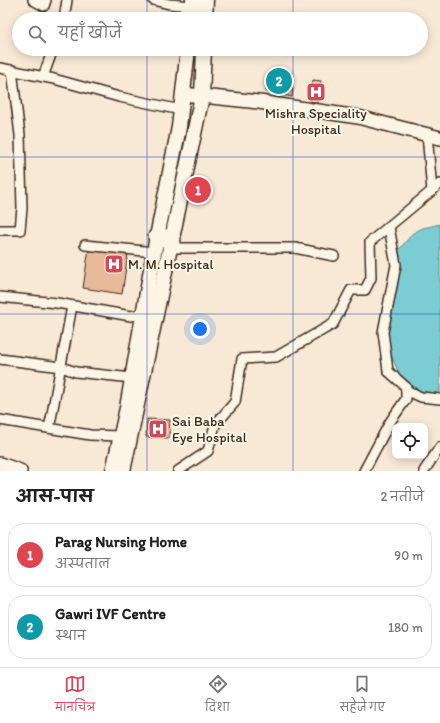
<!DOCTYPE html>
<html lang="hi">
<head>
<meta charset="utf-8">
<style>
	body { margin:0; font-family:Itim,"Playpen Sans Deva",sans-serif; background:#f2f2f2; color:#222 }
	.controls { position:absolute; right:12px; bottom:12px; display:grid; overflow:hidden; border-radius:8px; box-shadow:0 2px 10px #0003 }
	.controls button { width:36px; height:36px; display:grid; place-items:center; padding:0; border:0; border-bottom:1px solid #e0e0e0; background:#fff; color:#222; font:20px sans-serif }
	.you { position:absolute; left:200px; top:329px; width:14px; height:14px; margin:-10px; border:3px solid #fff; border-radius:50%; background:#1a73e8; box-shadow:0 0 0 6px #1a73e833 }
	.badge { display:grid; place-items:center; width:26px; height:26px; border-radius:50%; background:#d1495b; color:#fff; font-size:13px; font-weight:700 }
	.pin { position:absolute; translate:-50% -50%; border:2px solid #fff; box-shadow:0 1px 4px #0006 }
	.list { margin:0; padding:0; list-style:none }
	h2 { display:flex; justify-content:space-between; align-items:center; height:52px; margin:0; padding:0 16px; font-size:17px }
	h2 small { font-size:13px; font-weight:400; color:#767676 }
	.list li { display:grid; grid-template-columns:26px 1fr auto; gap:12px; align-items:center; box-sizing:border-box; height:64px; margin:0 8px 8px; padding:0 8px; border:1px solid #e0e0e0; border-radius:16px }
	.list b { display:block; font-size:15px; white-space:nowrap }
	.list p { margin:0; font-size:13px; white-space:nowrap; color:#767676 }
	.list em { font-size:13px; font-style:normal; color:#767676 }
	.icon { flex:none; width:22px; height:22px; fill:none; stroke:currentColor; stroke-width:2; stroke-linecap:round; stroke-linejoin:round }
	.map { position:relative; flex:none; width:440px; height:471px; overflow:hidden }
	.search { position:absolute; background:#fff; box-shadow:0 2px 10px #0003; left:12px; right:12px; top:12px; height:44px; display:flex; align-items:center; gap:10px; box-sizing:border-box; padding:0 14px; border-radius:22px; color:#767676; font-size:15px }
	.sheet { height:196px; background:#fff }
	nav { display:flex; justify-content:space-around; align-items:center; box-sizing:border-box; height:56px; border-top:1px solid #e0e0e0; background:#fff; font-size:11px; color:#767676 }
	nav a { display:grid; justify-items:center; gap:2px }
	nav .on { color:#d1495b }
	.map>svg:first-child { display:block }
	.water { fill:#7bccd4; stroke:#618b8b }
	.building { fill:#e9ba99; stroke:#3b2a1e }
	.lines { fill:none; stroke-linecap:round; stroke-linejoin:round }
	.street-casing { stroke:#3b2a1e; stroke-width:12 }
	.secondary-casing { stroke:#3b2a1e; stroke-width:16 }
	.primary-casing { stroke:#3b2a1e; stroke-width:17 }
	.highway-casing { stroke:#3b2a1e; stroke-width:20 }
	.street { stroke:#fcf5e5; stroke-width:9 }
	.secondary { stroke:#fcf5e5; stroke-width:13 }
	.primary { stroke:#fcf5e5; stroke-width:14 }
	.highway { stroke:#fcf5e5; stroke-width:17 }
	.grid { fill:none; stroke:#1d4ed8; stroke-width:1; stroke-opacity:0.55 }
	.labels { text-anchor:middle; stroke-width:4; stroke-linejoin:round; paint-order:stroke }
	.poi-label { font-size:14px; fill:#3b2a1e; stroke:#fcf5e5; text-anchor:start }
</style>
</head>
<body>
<div class="map">
<svg width="440" height="471" viewBox="0 0 440 471">
	<rect width="100%" height="100%" fill="#f8e9d6"/>
	<filter id="ink" filterUnits="userSpaceOnUse"><feTurbulence type="fractalNoise" baseFrequency=".025" numOctaves="2"/><feDisplacementMap in="SourceGraphic" scale="8" xChannelSelector="R" yChannelSelector="G"/><feConvolveMatrix kernelMatrix="1 2 1 2 8 2 1 2 1" color-interpolation-filters="sRGB"/></filter>
	<g filter="url(#ink)">
		<!-- water -->
		<polygon class="water" points="440,224 440,396 427,396 413,388 401,378 386,343 385,320 397,289 397,252 413,233 423,228"/>
		<!-- building -->
		<g class="building">
			<polygon points="273,69 292,73 289,87 293,88 292,97 266,91 269,74 272,74"/>
			<polygon points="313,80 321,81 318,102 310,101"/>
			<polygon points="194,184 205,185 203,197 193,196"/>
			<polygon points="89,248 128,254 122,294 83,288"/>
			<polygon points="147,419 170,420 169,438 146,437"/>
		</g>
		<g class="lines">
			<!-- street casing -->
			<g class="street-casing">
				<g id="street">
					<polyline points="33,0 44,6 46,0"/>
					<polyline points="153,0 169,4 192,6"/>
					<polyline points="64,19 67,0"/>
					<polyline points="0,68 54,79 119,97 181,110"/>
					<polyline points="43,77 53,49"/>
					<polyline points="427,134 432,191"/>
					<polyline points="0,230 20,230 22,208 20,135 12,70"/>
					<polyline points="85,245 154,252"/>
					<polyline points="170,248 295,248 334,256"/>
					<polyline points="0,297 57,303 131,316 144,313"/>
					<polyline points="0,359 61,367 76,372 132,378"/>
					<polyline points="406,390 421,397 440,399"/>
					<polyline points="0,420 90,435 120,436"/>
					<polyline points="49,428 51,419 72,306"/>
					<polyline points="178,471 208,451 215,425 235,402 242,359 276,357 333,324 351,290 365,290 371,278 370,242 440,184"/>
					<polyline points="364,471 390,422 406,399 406,387 388,371 383,332 396,265 389,227"/>
					<polyline points="424,471 440,447"/>
				</g>
			</g>
			<!-- secondary casing -->
			<g class="secondary-casing">
				<g id="secondary">
					<polyline points="183,94 259,102 358,117 440,138"/>
					<polyline points="0,464 20,471"/>
				</g>
			</g>
			<!-- primary casing -->
			<g class="primary-casing">
				<g id="primary">
					<polyline points="191,19 193,0"/>
					<polyline points="205,19 206,0"/>
					<polyline points="113,471 127,408 154,252 179,127 188,49"/>
					<polyline points="123,471 202,96 204,49"/>
				</g>
			</g>
			<!-- highway casing -->
			<g class="highway-casing">
				<polyline id="highway" points="157,237 172,239"/>
			</g>
			<!-- street -->
			<use href="#street" class="street"/>
			<!-- secondary -->
			<use href="#secondary" class="secondary"/>
			<!-- primary -->
			<use href="#primary" class="primary"/>
			<!-- highway -->
			<use href="#highway" class="highway"/>
		</g>
	</g>
	<!-- grid -->
	<path class="grid" d="M147 0V19M293 0V19M147 49V471M293 49V471M0 157H440M0 314H440"/>
	<!-- icons -->
	<defs>
		<g id="hospital-square" transform="scale(1)"><rect x="-9" y="-9" width="18" height="18" rx="4" fill="#d1495b" stroke="#fcf5e5"/><path d="M-5-5h3v3.5h4V-5h3V5h-3V1.5h-4V5h-3Z" fill="#fff"/></g>
	</defs>
	<g fill-rule="evenodd">
		<use href="#hospital-square" x="316" y="92"/>
		<use href="#hospital-square" x="114" y="264"/>
		<use href="#hospital-square" x="158" y="429"/>
	</g>
	<g class="labels">
		<!-- poi labels -->
		<g class="poi-label">
			<text x="316" y="118" text-anchor="middle">Mishra Speciality<tspan x="316" dy="16">Hospital</tspan></text>
			<text x="128" y="269">M. M. Hospital</text>
			<text x="172" y="426">Sai Baba<tspan x="172" dy="16">Eye Hospital</tspan></text>
		</g>
	</g>
</svg>
<div class="controls">
<button><svg class="icon" aria-label="locate" viewBox="0 0 24 24"><circle cx="12" cy="12" r="6"/><path d="M12 2v4M12 18v4M2 12h4M18 12h4"/></svg></button>
</div>
<div class="you"></div>
<div class="pin badge" style="left:198px;top:190px;background:#e0444e">1</div>
<div class="pin badge" style="left:279px;top:81px;background:#0f9aa8">2</div>
<div class="search"><svg class="icon" aria-label="search" viewBox="0 0 24 24"><circle cx="10" cy="10" r="6"/><path d="M15 15l6 6"/></svg>यहाँ खोजें</div>
</div>
<section class="sheet">
<h2>आस-पास<small>2 नतीजे</small></h2>
<ul class="list">
<li><span class="badge" style="background:#e0444e">1</span><div><b>Parag Nursing Home</b><p>अस्पताल</p></div><em>90 m</em></li>
<li><span class="badge" style="background:#0f9aa8">2</span><div><b>Gawri IVF Centre</b><p>स्थान</p></div><em>180 m</em></li>
</ul>
</section>
<nav>
<a class="on"><svg class="icon" aria-label="map" viewBox="0 0 24 24"><path d="M3 6l6-2 6 2 6-2v14l-6 2-6-2-6 2zM9 4v14M15 6v14"/></svg>मानचित्र</a>
<a><svg class="icon" aria-label="directions" viewBox="0 0 24 24"><path d="M12 3l9 9-9 9-9-9zM9 14v-3h6M13 9l2 2-2 2"/></svg>दिशा</a>
<a><svg class="icon" aria-label="saved" viewBox="0 0 24 24"><path d="M7 4h10v16l-5-4-5 4z"/></svg>सहेजे गए</a>
</nav>
</body>
</html>
